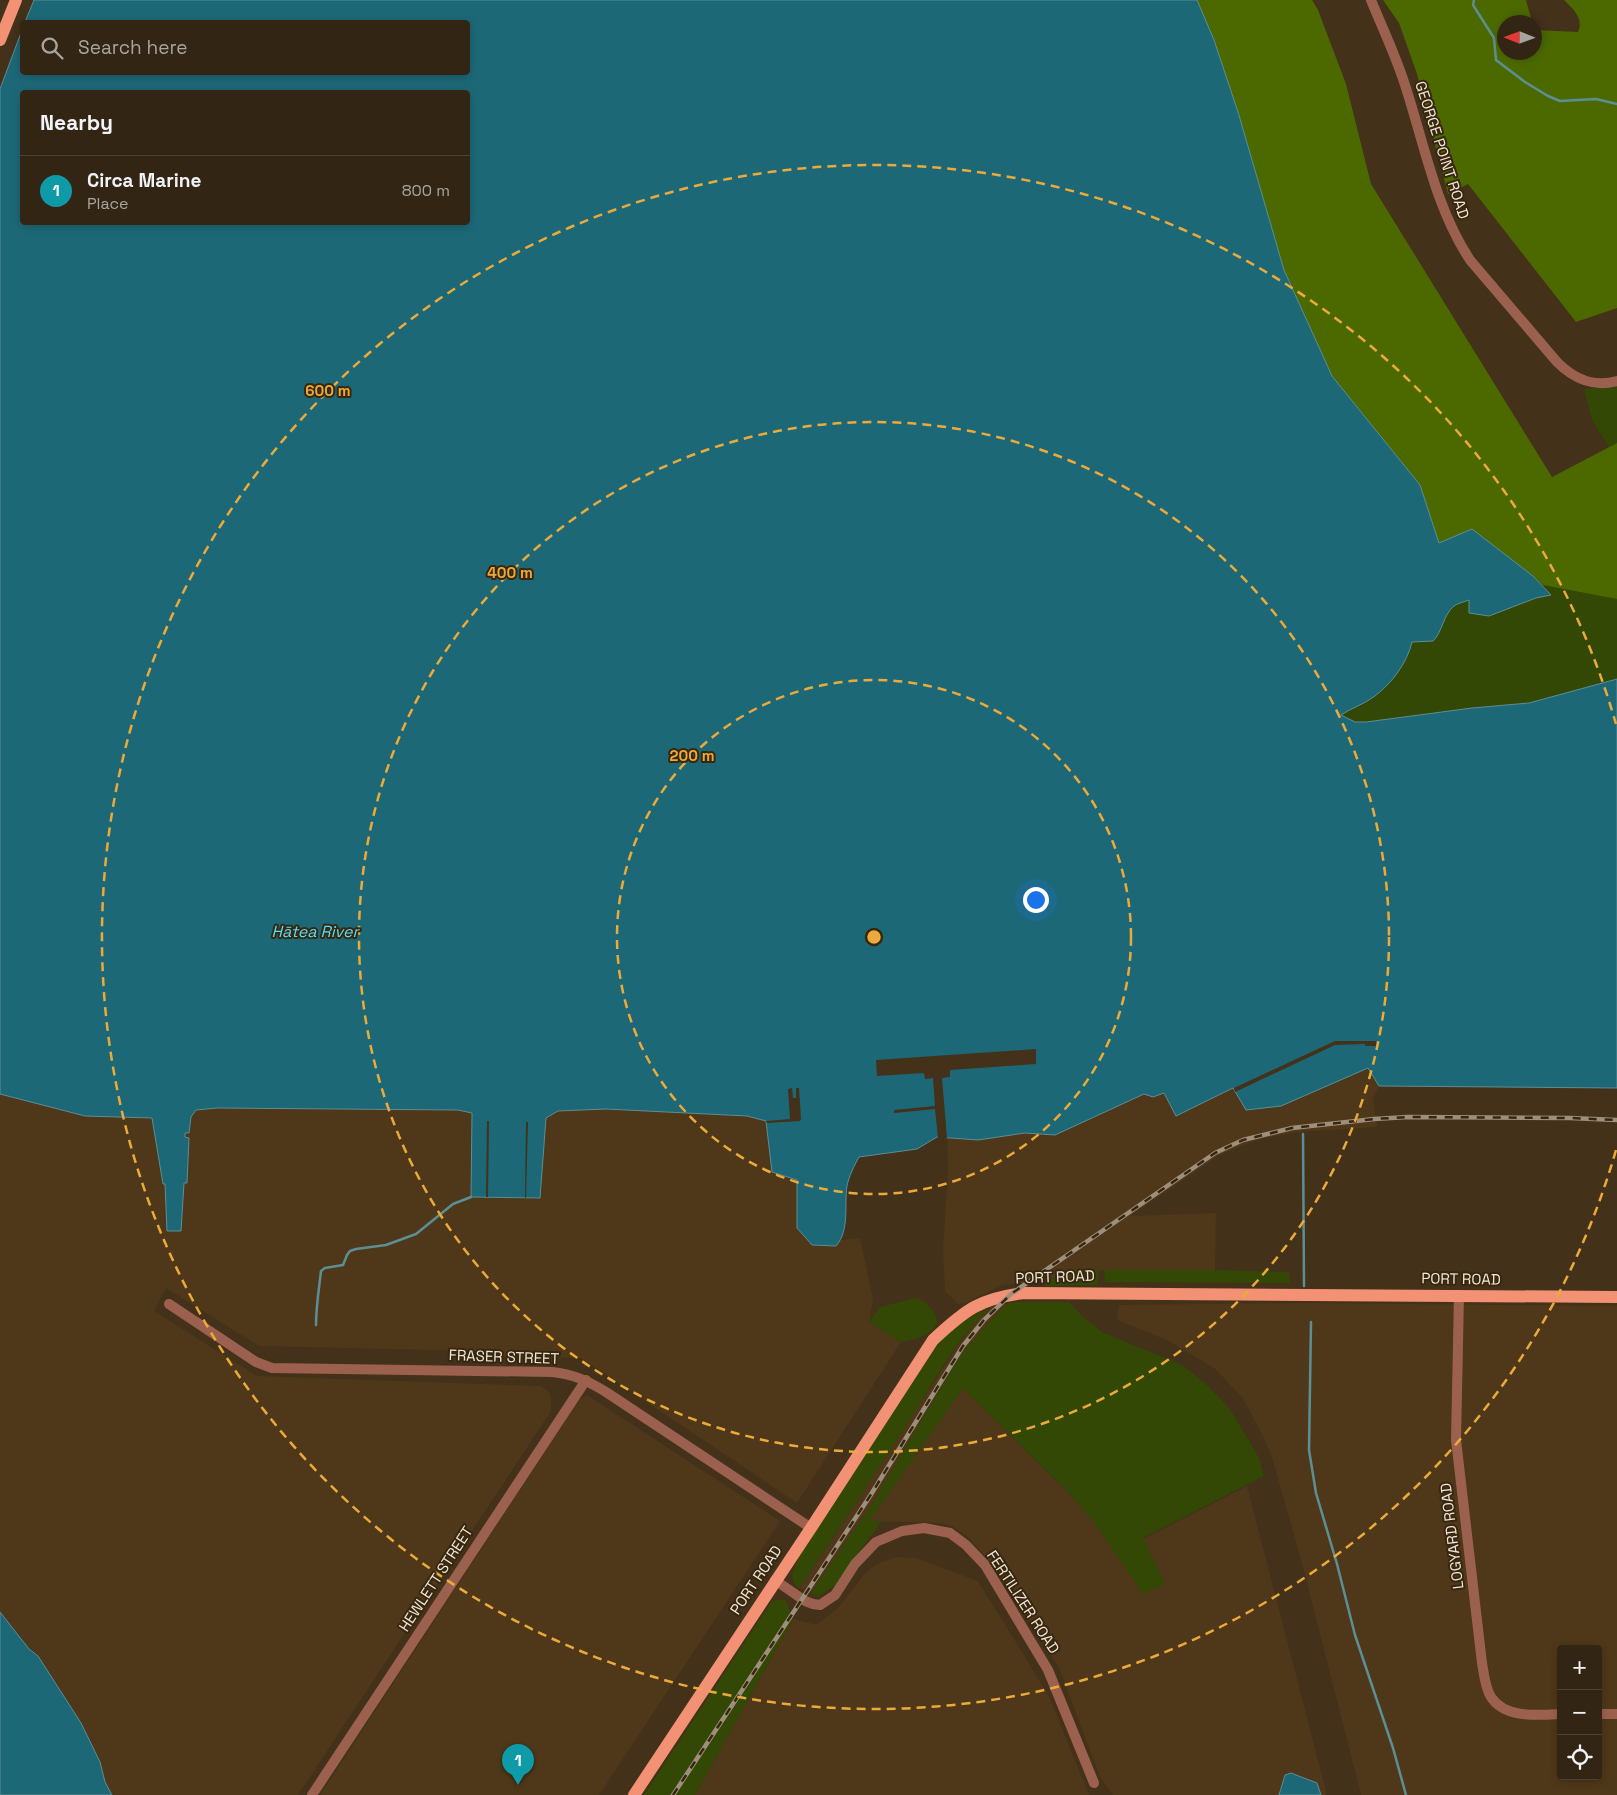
<!DOCTYPE html>
<html lang="en">
<head>
<meta charset="utf-8">
<style>
	body { margin:0; font-family:"Space Grotesk",sans-serif; background:#3a2d1d; color:#f1f3f6 }
	.controls { position:absolute; right:15px; bottom:15px; display:grid; overflow:hidden; border-radius:5px; box-shadow:0 2px 8px #0003 }
	.controls button { width:45px; height:45px; display:grid; place-items:center; padding:0; border:0; border-bottom:1px solid #4d4234; background:#322514; color:#f1f3f6; font:25px sans-serif }
	.compass { position:absolute; left:1497px; top:15px; width:45px; height:45px; border-radius:50%; background:#322514; box-shadow:0 2px 8px #0003; rotate:271deg }
	.you { position:absolute; left:1035px; top:899px; width:18px; height:18px; margin:-12px; border:4px solid #fff; border-radius:50%; background:#1a73e8; box-shadow:0 0 0 8px #1a73e833 }
	.badge { display:grid; place-items:center; width:32px; height:32px; border-radius:50%; background:#ebaa39; color:#fff; font-size:16px; font-weight:700 }
	.pin { position:absolute; translate:-50% -41px; filter:drop-shadow(0 1px 2px #0008) }
	.pin::after { content:''; position:absolute; top:26px; width:18px; height:15px; background:inherit; clip-path:polygon(0 0,100% 0,50% 100%) }
	.list { margin:0; padding:0; list-style:none }
	h2 { display:flex; justify-content:space-between; align-items:center; height:65px; margin:0; padding:0 20px; font-size:21px }
	h2 small { font-size:16px; font-weight:400; color:#a8a5a0 }
	.list li { display:grid; grid-template-columns:32px 1fr auto; gap:15px; align-items:center; box-sizing:border-box; height:70px; padding:0 20px; border-top:1px solid #4d4234 }
	.list b { display:block; font-size:19px; white-space:nowrap }
	.list p { margin:0; font-size:16px; white-space:nowrap; color:#a8a5a0 }
	.list em { font-size:16px; font-style:normal; color:#a8a5a0 }
	.icon { flex:none; width:28px; height:28px; fill:none; stroke:currentColor; stroke-width:2; stroke-linecap:round; stroke-linejoin:round }
	.map { position:relative; flex:none; width:1617px; height:1795px; overflow:hidden }
	.search { position:absolute; background:#322514; box-shadow:0 2px 8px #0003; left:20px; top:20px; width:450px; height:55px; display:flex; align-items:center; gap:12px; box-sizing:border-box; padding:0 18px; border-radius:5px; color:#a8a5a0; font-size:19px }
	.panel { position:absolute; background:#322514; box-shadow:0 2px 8px #0003; left:20px; top:90px; width:450px; height:135px; border-radius:5px }
	.map>svg:first-child { display:block }
	.built { fill:#4e3819; fill-rule:evenodd }
	.green { fill:#334804 }
	.forest { fill:#4c6900 }
	.water { fill:#1d6877; stroke:#5d8e94; fill-rule:evenodd }
	.pier { fill:#43311a }
	.lines { fill:none; stroke-linecap:round; stroke-linejoin:round }
	.stream { stroke:#5d8e94; stroke-width:2.5 }
	.minor { stroke:#9c614e; stroke-width:10 }
	.major { stroke:#f29173; stroke-width:12 }
	.rail-casing { stroke:#9e8f7d; stroke-width:4.5 }
	.rail { stroke:#38270f; stroke-width:2.5; stroke-dasharray:8; stroke-linecap:butt }
	.ring { fill:none; stroke:#ebaa39; stroke-width:2.5; stroke-dasharray:9 6 }
	.labels { text-anchor:middle; stroke-width:4; stroke-linejoin:round; paint-order:stroke }
	.street-label { font-size:15px; fill:#f1e6d8; stroke:#38270f }
	.water-label { font-size:16px; font-style:italic; fill:#56dffc; stroke:#38270f }
	.centre { fill:#ebaa39; stroke:#38270f; stroke-width:2.5 }
	.ring-label { font-size:15px; text-anchor:middle; font-weight:bold; fill:#ebaa39; stroke:#38270f; stroke-width:4; stroke-linejoin:round; paint-order:stroke }
</style>
</head>
<body>
<div class="map">
<svg width="1617" height="1795" viewBox="0 0 1617 1795">
	<rect width="100%" height="100%" fill="#43311a"/>
	<!-- built -->
	<g class="built">
		<polygon points="1368,1068 1379,1086 1373,1098 1377,1127 1298,1132 1261,1139 1243,1145 1218,1156 1130,1216 1216,1213 1215,1270 1076,1270 1052,1280 1003,1285 965,1303 958,1304 945,1291 943,1249 948,1170 947,1138 978,1140 1025,1133 1055,1135 1144,1094 1153,1097 1164,1093 1176,1116 1234,1088 1281,1106"/>
		<polygon points="0,1094 85,1116 153,1118 163,1183 165,1184 168,1231 181,1230 184,1183 186,1183 188,1138 185,1138 185,1133 189,1133 191,1117 196,1110 217,1108 257,1108 458,1110 473,1113 471,1196 525,1198 540,1198 546,1118 558,1111 606,1109 747,1116 766,1121 772,1172 797,1180 797,1228 812,1245 836,1246 841,1240 860,1238 873,1299 869,1322 901,1342 797,1503 581,1358 481,1356 474,1351 259,1346 166,1288 154,1311 257,1376 541,1386 549,1392 551,1399 551,1411 298,1795 112,1795 105,1782 100,1762 81,1723 38,1656 29,1649 0,1612"/>
		<polygon points="1009,1303 1000,1310 959,1357 870,1507 811,1593 799,1588 840,1527 954,1351 977,1320 989,1308"/>
		<path d="M1302 1303 1617 1306V1795H1361L1301 1559 1271 1454 1262 1435 1243 1398 1214 1368 1169 1341 1117 1320 1119 1305ZM1561 1649H1598V1776H1561Z"/>
		<polygon points="963,1388 1067,1491 1093,1521 1165,1584 1143,1539 1247,1486 1327,1795 1113,1795 1101,1779 1059,1668 998,1571 967,1536 952,1526 940,1523 868,1521"/>
		<polygon points="587,1395 780,1521 599,1795 320,1795 579,1400"/>
		<polygon points="896,1557 916,1558 978,1581 1049,1696 1089,1795 695,1795 793,1619 817,1625 838,1608 867,1571 877,1564"/>
	</g>
	<!-- green -->
	<g class="green">
		<polygon points="1197,0 1214,40 1543,585 1617,599 1617,802 1511,808 1341,715"/>
		<polygon points="1617,386 1617,443 1609,447 1592,420 1584,389"/>
		<polygon points="1076,1270 1100,1270 1097,1285 1044,1286 1048,1280"/>
		<polygon points="1104,1270 1215,1270 1289,1272 1290,1283 1105,1282"/>
		<path d="M916 1298C923 1300 927 1305 932 1310 950 1330 915 1340 901 1342L869 1322 880 1307Z"/>
		<polygon points="1019,1302 1069,1302 1081,1315 1102,1332 1182,1365 1208,1386 1230,1409 1258,1456 1264,1476 1143,1538 1165,1584 1143,1594 1093,1521 1067,1491 963,1388 869,1521 882,1521 866,1542 835,1585 818,1597 811,1593 870,1507 959,1357 1000,1310 1009,1303"/>
		<path d="M989 1308C957 1339 935 1379 912 1416 875 1474 837 1531 799 1588L794 1583 792 1573 801 1553 933 1351C950 1329 964 1319 989 1308Z"/>
		<polygon points="785,1599 793,1619 695,1795 644,1795 772,1601"/>
	</g>
	<!-- forest -->
	<g class="forest">
		<polygon points="1197,0 1312,0 1318,10 1346,84 1371,184 1552,477 1617,443 1617,599 1543,585 1533,576 1439,543 1420,485 1332,376 1284,270 1238,112 1214,40"/>
		<path d="M1383 0H1526L1532 22H1504V52H1534L1535 30 1578 32C1584 18 1573 9 1564 0H1617V308L1576 322 1468 184 1448 194 1417 74 1399 23Z"/>
	</g>
	<!-- water -->
	<g class="water">
		<path d="M34 0H1197L1214 40 1238 112 1284 270 1332 376 1420 485 1439 543 1472 529 1533 576 1551 595 1536 598 1489 616 1469 613V600C1464 602 1458 603 1454 606 1443 615 1443 631 1433 641L1412 642C1407 663 1392 683 1375 696 1365 704 1351 708 1341 715L1355 722H1366L1472 708 1529 703 1617 679V1088L1379 1086 1368 1068 1281 1106 1246 1110 1233 1088 1176 1116 1164 1093 1153 1097 1144 1094 1055 1135 1025 1133 978 1140 937 1137 917 1149 859 1157C854 1166 849 1176 847 1186 844 1206 850 1230 836 1246L812 1245 797 1228V1180L772 1172 766 1121 747 1116 606 1109 558 1111 546 1118 540 1198 471 1197 472 1113 458 1110 217 1108 196 1110 191 1117 189 1133H185V1137L189 1138 187 1183H184L181 1231H167L165 1184H163L152 1118 85 1116 0 1094V89L22 30V72H468V22H25ZM22 92H468V222H22Z"/>
		<polygon points="0,1612 29,1649 38,1656 81,1723 100,1762 105,1782 112,1795 0,1795"/>
		<polygon points="1291,1773 1317,1783 1321,1795 1279,1795 1285,1775"/>
	</g>
	<!-- pier -->
	<g class="pier">
		<polygon points="1335,1041 1376,1041 1376,1046 1365,1046 1365,1044 1335,1045 1235,1092 1234,1088"/>
		<polygon points="1036,1049 1036,1064 950,1070 950,1077 942,1078 947,1138 938,1138 935,1109 894,1113 894,1110 935,1106 933,1078 925,1079 924,1073 877,1076 876,1060"/>
		<polygon points="792,1088 793,1098 796,1098 796,1088 799,1088 801,1119 800,1121 767,1123 766,1121 790,1119 788,1089"/>
		<polygon points="487,1121 489,1121 488,1197 486,1197"/>
		<polygon points="526,1122 528,1122 526,1198 525,1198"/>
	</g>
	<g class="lines">
		<!-- stream -->
		<g class="stream">
			<polyline points="1474,0 1473,5 1494,38 1496,60 1525,82 1548,96 1560,101 1596,99 1617,104"/>
			<polyline points="1303,1134 1304,1286"/>
			<polyline points="1311,1322 1309,1450 1316,1493 1337,1564 1355,1635 1393,1748 1406,1795"/>
			<path d="M316 1325C316 1307 319 1289 321 1271L325 1268 343 1265 347 1255 350 1251 356 1249 386 1245 416 1234 453 1204 471 1197"/>
		</g>
		<!-- minor -->
		<g class="minor">
			<path d="M1371 0C1382 27 1395 54 1404 82 1424 142 1435 207 1470 260L1557 362C1573 378 1594 388 1617 381"/>
			<path d="M1459 1295 1456 1440 1482 1663C1484 1674 1485 1688 1491 1697 1505 1719 1539 1715 1561 1714"/>
			<path d="M169 1304 256 1362 272 1368 552 1372C573 1374 588 1381 606 1392L811 1528"/>
			<polyline points="775,1580 805,1601 813,1604 820,1605 835,1595 855,1564 876,1542 902,1531 924,1528 950,1533 966,1545 985,1565 1048,1670 1094,1783"/>
			<polyline points="1598,1714 1617,1714"/>
			<polyline points="312,1795 586,1380"/>
		</g>
		<!-- major -->
		<g class="major">
			<polyline points="0,40 16,0"/>
			<path d="M634 1795 811 1528 933 1340C965 1310 980 1298 1025 1293L1617 1297"/>
		</g>
		<!-- rail casing -->
		<g class="rail-casing">
			<polyline id="rail" points="673,1795 870,1496 963,1346 984,1320 1011,1294 1215,1153 1243,1140 1292,1128 1374,1119 1408,1117 1570,1118 1617,1120"/>
		</g>
		<!-- rail -->
		<use href="#rail" class="rail"/>
	</g>
	<!-- distance rings -->
	<g class="ring">
		<circle cx="874" cy="937" r="257"/>
		<circle cx="874" cy="937" r="515"/>
		<path d="M1616 1150A772 772 0 1 1 1616 724"/>
	</g>
	<g class="labels">
		<!-- street labels -->
		<g class="street-label">
			<text transform="translate(1442 150) rotate(72)" y="5">GEORGE POINT ROAD</text>
			<text transform="translate(1055 1277) rotate(-2)" y="5">PORT ROAD</text>
			<text transform="translate(1461 1279) rotate(1)" y="5">PORT ROAD</text>
			<text transform="translate(504 1357) rotate(2)" y="5">FRASER STREET</text>
			<text transform="translate(1452 1536) rotate(-97)" y="5">LOGYARD ROAD</text>
			<text transform="translate(436 1579) rotate(-57)" y="5">HEWLETT STREET</text>
			<text transform="translate(756 1580) rotate(-56)" y="5">PORT ROAD</text>
			<text transform="translate(1023 1602) rotate(57)" y="5">FERTILIZER ROAD</text>
		</g>
		<!-- water labels -->
		<g class="water-label">
			<text x="315" y="937">Hātea River</text>
		</g>
	</g>
	<circle cx="874" cy="937" r="8" class="centre"/>
	<g class="ring-label">
		<text x="328" y="396">600 m</text>
		<text x="510" y="578">400 m</text>
		<text x="692" y="761">200 m</text>
	</g>
</svg>
<div class="controls">
<button>+</button>
<button>−</button>
<button><svg class="icon" aria-label="locate" viewBox="0 0 24 24"><circle cx="12" cy="12" r="6"/><path d="M12 2v4M12 18v4M2 12h4M18 12h4"/></svg></button>
</div>
<svg class="compass" viewBox="-18 -18 36 36"><path d="M0-13l5 13h-10z" fill="#e53935"/><path d="M0 13l5-13h-10z" fill="#a8a5a0"/></svg>
<div class="you"></div>
<div class="pin badge" style="left:518px;top:1785px;background:#0f9aa8">1</div>
<div class="search"><svg class="icon" aria-label="search" viewBox="0 0 24 24"><circle cx="10" cy="10" r="6"/><path d="M15 15l6 6"/></svg>Search here</div>
<section class="panel">
<h2>Nearby<small></small></h2>
<ul class="list">
<li><span class="badge" style="background:#0f9aa8">1</span><div><b>Circa Marine</b><p>Place</p></div><em>800 m</em></li>
</ul>
</section>
</div>
</body>
</html>
